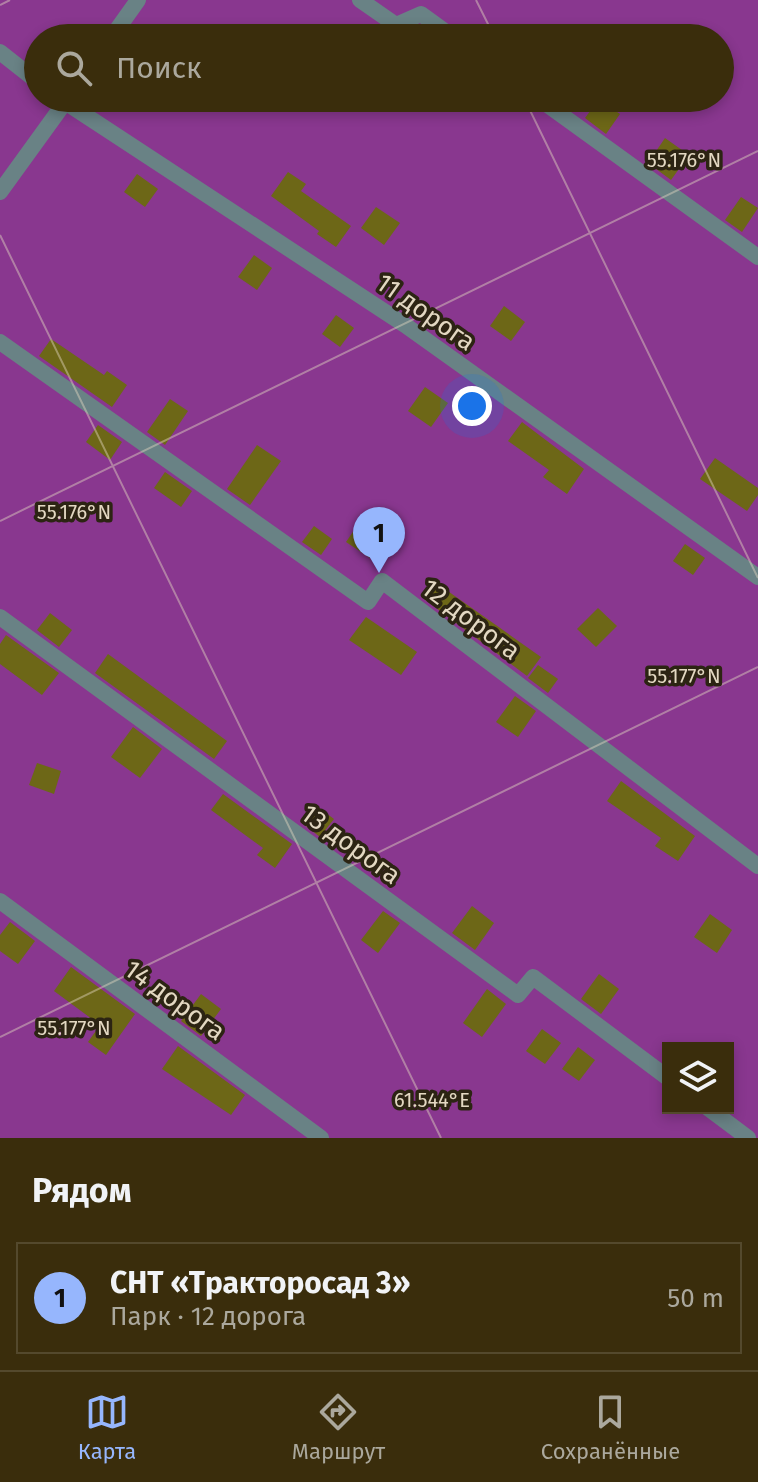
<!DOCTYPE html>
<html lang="ru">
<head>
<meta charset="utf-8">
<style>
	body { margin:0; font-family:"Fira Sans",sans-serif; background:#45391a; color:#f1f3f6 }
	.controls { position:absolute; right:24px; bottom:24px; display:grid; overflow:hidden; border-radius:0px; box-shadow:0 4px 12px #0003 }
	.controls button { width:72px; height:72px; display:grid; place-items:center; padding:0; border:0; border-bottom:2px solid #54492d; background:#3a2d0c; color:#f1f3f6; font:40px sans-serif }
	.you { position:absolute; left:472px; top:406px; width:28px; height:28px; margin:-20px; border:6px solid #fff; border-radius:50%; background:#1a73e8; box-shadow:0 0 0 12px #1a73e833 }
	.badge { display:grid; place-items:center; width:52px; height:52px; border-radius:50%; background:#96b6fd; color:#111; font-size:26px; font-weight:700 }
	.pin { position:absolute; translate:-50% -66px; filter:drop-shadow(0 2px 4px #0008) }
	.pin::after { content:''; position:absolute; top:42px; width:28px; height:24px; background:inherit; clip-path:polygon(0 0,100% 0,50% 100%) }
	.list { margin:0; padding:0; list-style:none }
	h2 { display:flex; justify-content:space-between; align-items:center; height:104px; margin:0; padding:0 32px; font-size:34px }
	h2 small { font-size:26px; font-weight:400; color:#aba89d }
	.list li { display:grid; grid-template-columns:52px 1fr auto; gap:24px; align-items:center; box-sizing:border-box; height:112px; margin:0 16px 16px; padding:0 16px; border:2px solid #54492d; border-radius:0px }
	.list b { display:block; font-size:30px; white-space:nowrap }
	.list p { margin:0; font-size:26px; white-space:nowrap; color:#aba89d }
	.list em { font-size:26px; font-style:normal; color:#aba89d }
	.icon { flex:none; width:44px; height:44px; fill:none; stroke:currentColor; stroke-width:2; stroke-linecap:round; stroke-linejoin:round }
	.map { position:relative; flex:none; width:758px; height:1138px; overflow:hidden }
	.search { position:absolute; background:#3a2d0c; box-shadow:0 4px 12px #0003; left:24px; right:24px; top:24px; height:88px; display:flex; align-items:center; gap:20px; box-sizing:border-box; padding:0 28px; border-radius:44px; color:#aba89d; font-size:30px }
	.sheet { height:232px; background:#3a2d0c }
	nav { display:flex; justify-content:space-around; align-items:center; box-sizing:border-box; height:112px; border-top:2px solid #54492d; background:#3a2d0c; font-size:22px; color:#aba89d }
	nav a { display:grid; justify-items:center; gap:4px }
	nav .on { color:#96b6fd }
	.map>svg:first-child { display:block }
	.green { fill:#89378f; fill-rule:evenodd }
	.building { fill:#6d6717 }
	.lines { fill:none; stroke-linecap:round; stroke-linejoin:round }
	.minor { stroke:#698285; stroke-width:16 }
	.ticks { fill:none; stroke:#e3d8c2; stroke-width:2; stroke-opacity:0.45 }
	.labels { text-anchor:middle; stroke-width:7; stroke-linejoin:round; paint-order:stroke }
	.street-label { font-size:26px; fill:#e3d8c2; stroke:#2c2413 }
	.ticks-label { font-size:20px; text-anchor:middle; fill:#e3d8c2; stroke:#2c2413; stroke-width:7; stroke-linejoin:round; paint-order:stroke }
</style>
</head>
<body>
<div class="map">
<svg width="758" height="1138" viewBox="0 0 758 1138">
	<rect width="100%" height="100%" fill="#4e3c10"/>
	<!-- green -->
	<path class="green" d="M0 0H758V1138H0ZM38 38H720V98H38ZM668 1048H728V1108H668Z"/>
	<!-- building -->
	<g class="building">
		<polygon points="599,99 620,114 606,134 585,118"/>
		<polygon points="665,138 689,155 671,180 648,163"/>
		<polygon points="288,172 306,184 301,191 351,226 336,247 317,234 319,231 271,196"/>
		<polygon points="137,174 158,189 145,207 124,192"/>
		<polygon points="741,197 758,208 742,232 725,220"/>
		<polygon points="376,207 400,223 384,245 361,228"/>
		<polygon points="254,255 272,268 257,290 238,277"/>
		<polygon points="504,306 525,322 511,341 490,326"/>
		<polygon points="336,315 354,328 340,347 322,334"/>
		<polygon points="51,339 104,375 107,371 127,385 112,407 39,356"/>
		<polygon points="425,387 448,403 431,427 408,411"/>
		<polygon points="170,399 188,411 165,445 147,432"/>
		<polygon points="522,422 584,469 567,494 543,477 549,470 508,441"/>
		<polygon points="98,425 122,442 110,460 86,442"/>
		<polygon points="257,445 281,461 250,505 227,489"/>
		<polygon points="715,458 758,488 758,495 747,511 700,479"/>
		<polygon points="165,472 192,491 181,507 154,488"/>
		<polygon points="361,520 385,537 370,558 346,542"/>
		<polygon points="314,526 332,539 321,555 302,542"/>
		<polygon points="685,544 705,558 693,575 673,561"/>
		<polygon points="435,582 541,657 527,676 424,599"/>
		<polygon points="598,608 617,626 596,647 577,629"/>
		<polygon points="50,613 72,630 59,647 37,630"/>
		<polygon points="366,617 417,652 401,675 349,640"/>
		<polygon points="6,635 59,673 42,695 0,664 0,644"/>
		<polygon points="108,654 227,741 214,759 95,673"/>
		<polygon points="538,665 558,679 548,693 528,678"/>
		<polygon points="515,696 536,711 518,737 496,722"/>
		<polygon points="133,727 162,749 140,778 111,757"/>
		<polygon points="37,763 61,771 54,794 29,785"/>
		<polygon points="621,781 695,836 678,861 655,846 661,838 607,801"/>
		<polygon points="223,794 292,844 275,868 257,855 263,848 211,810"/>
		<polygon points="315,805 334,819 320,837 302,823"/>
		<polygon points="472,906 494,923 475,950 452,933"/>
		<polygon points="383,911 400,923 378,953 361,940"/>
		<polygon points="710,914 732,930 717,953 694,937"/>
		<polygon points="10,922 35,941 18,964 0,951 0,935"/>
		<polygon points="71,967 135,1014 106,1055 88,1042 100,1025 54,991"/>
		<polygon points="599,974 619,989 601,1014 581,999"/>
		<polygon points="487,989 506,1004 482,1037 463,1023"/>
		<polygon points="201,994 221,1009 201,1036 181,1021"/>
		<polygon points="542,1029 561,1043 545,1064 526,1051"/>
		<polygon points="178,1046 245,1095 231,1115 162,1069"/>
		<polygon points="578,1047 595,1060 579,1081 562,1069"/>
	</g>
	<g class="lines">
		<!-- minor -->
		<g class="minor">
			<polyline points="360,0 396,25 421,14 454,38"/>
			<polyline points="111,38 138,0"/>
			<polyline points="0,52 38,82"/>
			<polyline points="59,98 405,325 758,577"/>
			<polyline points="538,98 758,257"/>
			<polyline points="0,192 68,98"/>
			<polyline points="0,342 368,602 382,581 758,866"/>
			<polyline points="0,617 518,995 533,977 668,1078"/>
			<polyline points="0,901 321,1138"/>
			<polyline points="708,1108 748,1138"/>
		</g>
	</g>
	<!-- ticks -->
	<path class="ticks" d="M476 0 495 38M0 5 10 0M524 98 758 578M0 235 441 1138M0 521 758 151M0 1037 758 667"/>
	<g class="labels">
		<!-- street labels -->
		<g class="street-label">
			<text transform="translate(426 312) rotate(35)" y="9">11 дорога</text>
			<text transform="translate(471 619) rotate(37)" y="9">12 дорога</text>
			<text transform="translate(351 844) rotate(36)" y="9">13 дорога</text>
			<text transform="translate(175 1000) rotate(36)" y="9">14 дорога</text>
		</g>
	</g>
	<g class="ticks-label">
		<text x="684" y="167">55.176°N</text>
		<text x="74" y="519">55.176°N</text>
		<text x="684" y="683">55.177°N</text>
		<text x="74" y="1035">55.177°N</text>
		<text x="432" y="1107">61.544°E</text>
	</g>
</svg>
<div class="controls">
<button><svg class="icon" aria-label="layers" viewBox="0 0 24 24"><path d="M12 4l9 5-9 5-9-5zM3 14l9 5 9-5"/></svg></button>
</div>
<div class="you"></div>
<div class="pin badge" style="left:379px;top:573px">1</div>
<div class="search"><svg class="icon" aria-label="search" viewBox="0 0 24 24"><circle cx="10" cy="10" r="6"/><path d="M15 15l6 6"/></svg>Поиск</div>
</div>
<section class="sheet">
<h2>Рядом<small></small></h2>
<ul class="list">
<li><span class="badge">1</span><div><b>СНТ «Тракторосад 3»</b><p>Парк · 12 дорога</p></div><em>50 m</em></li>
</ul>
</section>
<nav>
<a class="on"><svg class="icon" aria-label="map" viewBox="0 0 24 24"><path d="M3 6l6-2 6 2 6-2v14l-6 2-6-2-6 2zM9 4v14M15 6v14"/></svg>Карта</a>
<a><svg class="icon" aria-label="directions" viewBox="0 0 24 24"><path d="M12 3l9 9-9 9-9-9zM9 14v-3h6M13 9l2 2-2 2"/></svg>Маршрут</a>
<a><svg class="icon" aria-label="saved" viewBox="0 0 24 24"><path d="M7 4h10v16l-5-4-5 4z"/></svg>Сохранённые</a>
</nav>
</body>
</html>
